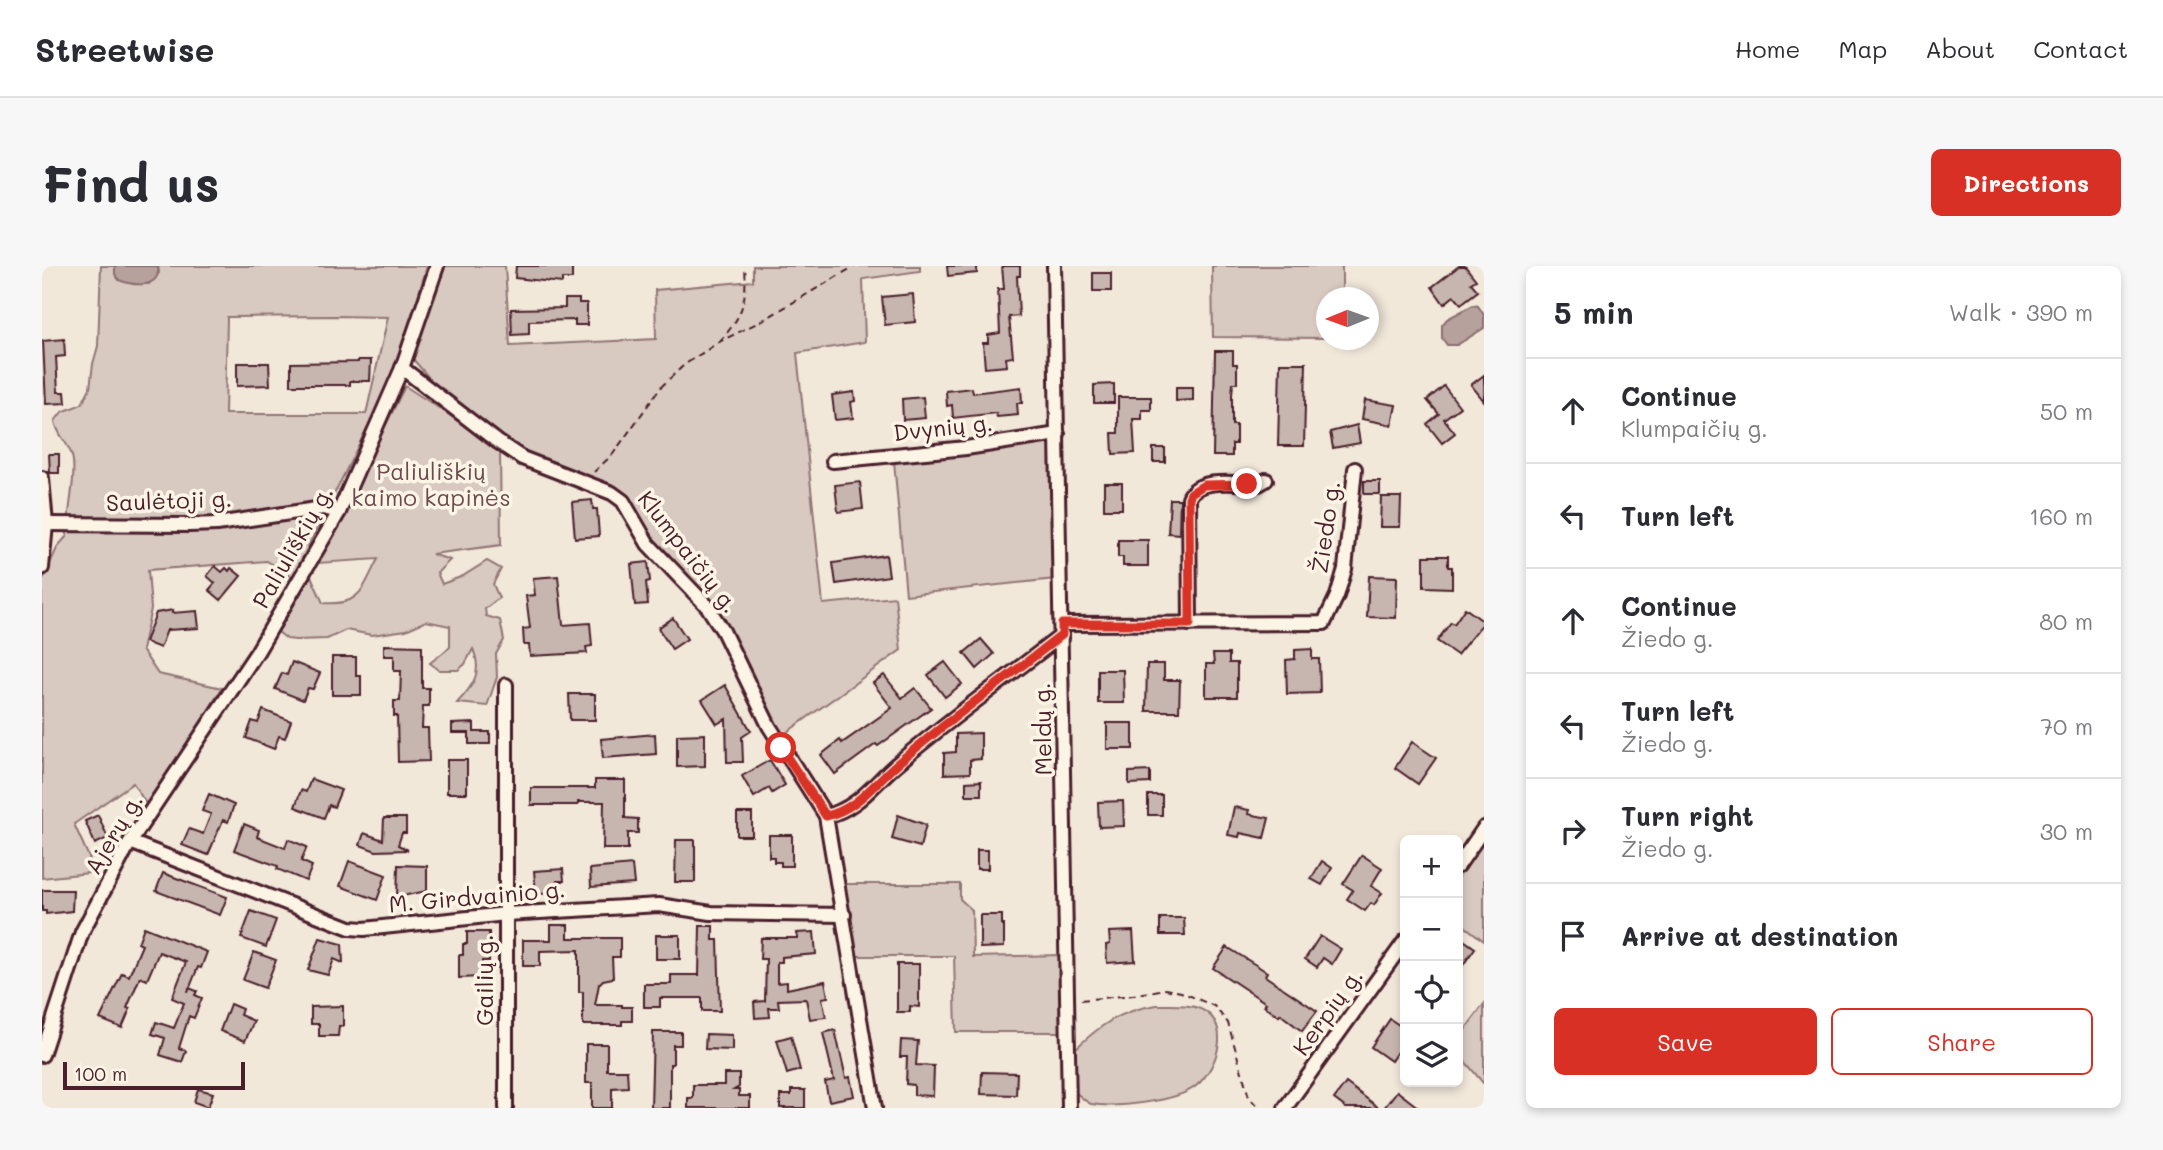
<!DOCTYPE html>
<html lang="en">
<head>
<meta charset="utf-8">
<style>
	body { margin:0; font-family:Mali,sans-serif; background:#f7f7f7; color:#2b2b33 }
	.controls { position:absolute; right:21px; bottom:21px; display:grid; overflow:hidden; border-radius:10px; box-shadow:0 4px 10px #0003 }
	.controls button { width:63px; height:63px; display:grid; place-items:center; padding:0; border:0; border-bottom:2px solid #e1e1e2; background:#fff; color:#2b2b33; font:35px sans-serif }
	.compass { position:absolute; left:1274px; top:21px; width:63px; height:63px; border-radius:50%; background:#fff; box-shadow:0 4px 10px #0003; rotate:269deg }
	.scale { position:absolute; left:21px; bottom:18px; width:182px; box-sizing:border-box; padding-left:7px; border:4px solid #4a1f2b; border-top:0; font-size:19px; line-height:24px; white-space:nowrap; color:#4a1f2b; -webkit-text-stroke:5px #fcf5e5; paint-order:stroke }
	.stop { position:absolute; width:21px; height:21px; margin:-16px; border:5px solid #d93025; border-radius:50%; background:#fff }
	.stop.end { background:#d93025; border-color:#fff; box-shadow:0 2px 7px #0008 }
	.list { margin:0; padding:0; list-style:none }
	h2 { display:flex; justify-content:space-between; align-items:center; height:91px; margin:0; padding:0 28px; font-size:30px }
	h2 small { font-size:23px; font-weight:400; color:#7c7c81 }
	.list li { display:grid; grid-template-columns:46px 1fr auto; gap:21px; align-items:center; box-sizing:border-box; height:105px; padding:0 28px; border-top:2px solid #e1e1e2 }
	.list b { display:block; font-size:26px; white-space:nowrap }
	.list p { margin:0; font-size:23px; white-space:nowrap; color:#7c7c81 }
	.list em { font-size:23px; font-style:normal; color:#7c7c81 }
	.actions { display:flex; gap:14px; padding:21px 28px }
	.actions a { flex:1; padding:16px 0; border:2px solid #d93025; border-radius:10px; text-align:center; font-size:24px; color:#d93025 }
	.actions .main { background:#d93025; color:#fff }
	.icon { flex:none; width:38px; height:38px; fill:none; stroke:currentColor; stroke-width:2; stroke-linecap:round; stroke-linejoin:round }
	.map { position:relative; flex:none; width:1442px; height:842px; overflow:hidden; border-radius:10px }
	header { display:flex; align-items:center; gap:42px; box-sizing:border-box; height:98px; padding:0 35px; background:#fff; border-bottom:2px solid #e1e1e2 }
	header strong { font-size:33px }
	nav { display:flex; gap:38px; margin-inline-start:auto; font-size:24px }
	.intro { display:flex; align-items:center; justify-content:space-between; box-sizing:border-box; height:168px; padding:0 42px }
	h1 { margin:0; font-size:49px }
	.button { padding:18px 32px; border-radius:10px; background:#d93025; color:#fff; font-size:24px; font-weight:700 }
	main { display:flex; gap:42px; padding:0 42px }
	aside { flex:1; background:#fff; border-radius:10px; box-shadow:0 4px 10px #0003 }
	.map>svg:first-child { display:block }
	.green { fill:#d8cac0; stroke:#917476; stroke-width:2; fill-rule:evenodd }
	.water { fill:#b6a19c; stroke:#8b6d6f; stroke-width:2 }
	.building { fill:#c7b6af; stroke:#4a1f2b; stroke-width:2 }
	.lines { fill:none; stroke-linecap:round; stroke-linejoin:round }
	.street-casing { stroke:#4a1f2b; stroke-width:18 }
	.path { stroke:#4a1f2b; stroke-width:2; stroke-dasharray:7 5; stroke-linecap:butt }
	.street { stroke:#fcf5e5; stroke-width:12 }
	.route { stroke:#d93025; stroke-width:9 }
	.labels { text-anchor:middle; stroke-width:7; stroke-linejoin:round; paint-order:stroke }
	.street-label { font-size:23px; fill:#4a1f2b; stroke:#fcf5e5 }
	.park-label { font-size:23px; fill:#6e4a50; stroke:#fcf5e5 }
</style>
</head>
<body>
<header>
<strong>Streetwise</strong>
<nav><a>Home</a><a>Map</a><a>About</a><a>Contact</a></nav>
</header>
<div class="intro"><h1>Find us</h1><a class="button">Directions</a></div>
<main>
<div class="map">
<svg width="1442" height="842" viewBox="0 0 1442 842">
	<rect width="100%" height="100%" fill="#f1e8da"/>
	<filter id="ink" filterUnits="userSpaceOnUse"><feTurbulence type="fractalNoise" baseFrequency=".0143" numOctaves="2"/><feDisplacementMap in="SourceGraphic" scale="14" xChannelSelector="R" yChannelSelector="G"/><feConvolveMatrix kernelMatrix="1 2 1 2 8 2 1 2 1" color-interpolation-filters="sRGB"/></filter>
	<g filter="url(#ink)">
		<!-- green -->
		<g class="green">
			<path d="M59 0H73V8C85 18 92 18 107 18L117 7 116 0H385L355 102 251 311 225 295 106 304 109 343 100 384 116 408 180 422 106 541 91 517 32 558 50 598 47 607 0 612V315L16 280 25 270C25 248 35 208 30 190 26 176 15 169 13 155L20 146 40 138 48 122 51 98 56 80ZM291 50 346 51 324 148H183L185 51Z"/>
			<polygon points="401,0 463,0 468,80 614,73 613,24 711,15 711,0 878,0 878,5 821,13 823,76 755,87 781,338 853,331 859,384 737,472 672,341 612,274 587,239 465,176 400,127 370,92"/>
			<polygon points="1170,0 1300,0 1300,31 1284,32 1284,72 1171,71"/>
			<path d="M363 120 458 182 459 279 390 288 408 294 395 307 400 318 421 310 445 295 459 303 451 318 457 332 443 343 444 350 458 354 462 374 454 388 455 411 445 440 415 437C431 420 441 407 431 383L423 398 416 404H397L388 397 408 381V360L384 355 364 364 330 369 304 364 285 373 254 374 245 373 236 366 269 310 281 337C319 340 320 323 336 293L276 297Z"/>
			<polygon points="1012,175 1013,313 864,329 852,195"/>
			<polygon points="1442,572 1442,675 1416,655 1416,608"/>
			<polygon points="801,618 918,618 918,633 930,644 931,691 1018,689 1019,766 914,766 912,690 814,690"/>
			<polygon points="1442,738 1442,815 1441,817 1416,787 1416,773"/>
			<path d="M1115 739C1128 739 1142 738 1153 741 1192 752 1177 801 1154 820 1135 836 1072 842 1049 838 1043 835 1037 829 1032 825L1031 785C1058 759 1077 745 1115 739Z"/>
		</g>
		<!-- water -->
		<g class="water">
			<path d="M73 0H116C119 23 92 20 77 14L73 8Z"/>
			<polygon points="1431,39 1436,40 1442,49 1442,62 1415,79 1405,79 1400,72 1400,59 1405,53"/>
		</g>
		<!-- building -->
		<g class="building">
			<polygon points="474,0 530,0 530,13 520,13 520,17 473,12"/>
			<polygon points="905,0 935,0 935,7 906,10"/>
			<polygon points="960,0 978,0 978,10 975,10 977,50 967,51 971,91 964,92 965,100 943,102 941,77 946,77 946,69 958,67 956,23 962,23"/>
			<polygon points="1417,0 1423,0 1434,14 1429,17 1436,25 1419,38 1412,30 1402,38 1390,21"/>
			<rect x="1051" y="7" width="18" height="18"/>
			<polygon points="871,28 873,56 843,59 840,31"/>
			<polygon points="523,33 537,33 537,37 545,37 545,59 533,59 533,54 487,55 487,68 470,69 469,43 523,42"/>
			<polygon points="22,73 23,90 14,91 16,126 23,126 24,137 4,138 1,75"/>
			<polygon points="1173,85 1191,85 1191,98 1195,98 1195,117 1191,117 1190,129 1190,159 1194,159 1194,178 1190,178 1190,190 1171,190"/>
			<polygon points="316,94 329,94 328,115 308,115 308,119 249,119 249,97 316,96"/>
			<polygon points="195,97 227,97 228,119 195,120"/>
			<polygon points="1238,97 1264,97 1262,180 1236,180"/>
			<polygon points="1442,109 1442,135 1429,119"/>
			<polygon points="1072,118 1072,137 1052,137 1052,119"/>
			<polygon points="1402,120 1418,141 1402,153 1413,167 1400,177 1385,158 1397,148 1385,134"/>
			<polygon points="979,121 980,137 975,137 976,149 955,151 954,147 911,152 910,139 905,140 904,125 930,122 931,127"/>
			<polygon points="1134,121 1151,121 1151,134 1134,135"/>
			<polygon points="812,126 813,135 809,136 811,152 793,154 790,129"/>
			<polygon points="881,131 883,152 861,154 860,133"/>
			<polygon points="1076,131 1109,131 1109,144 1100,144 1100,153 1091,153 1093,187 1071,188 1070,167 1076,167"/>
			<polygon points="1323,134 1354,139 1350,159 1320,153"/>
			<polygon points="1315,159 1318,177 1291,182 1288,166"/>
			<rect x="1111" y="182" width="12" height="14"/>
			<polygon points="7,188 17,188 17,207 8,207"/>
			<rect x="1322" y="215" width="16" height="13"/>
			<polygon points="818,216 821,243 796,246 793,219"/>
			<rect x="1062" y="217" width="18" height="26"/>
			<polygon points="1339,231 1359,231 1358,261 1338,261"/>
			<polygon points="1128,233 1138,233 1137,268 1126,267"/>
			<polygon points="550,234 551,243 555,243 557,270 533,272 530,236"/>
			<polygon points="1076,274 1106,274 1106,300 1081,300 1081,291 1076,291"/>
			<polygon points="844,289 847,310 794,318 791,297"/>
			<polygon points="1382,290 1406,290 1406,301 1410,301 1410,322 1382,321"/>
			<polygon points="606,296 608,315 604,316 606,338 593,339 589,298"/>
			<polygon points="173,300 180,306 184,302 187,305 189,302 199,310 179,334 167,324 173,317 165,310"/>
			<polygon points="516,310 521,359 548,357 550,380 544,381 545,387 488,390 487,379 482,379 481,363 488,362 484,330 493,329 491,312"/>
			<polygon points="1327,310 1355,311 1354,352 1325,351"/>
			<polygon points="1423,342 1442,356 1415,389 1395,375 1409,356 1412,358"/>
			<polygon points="131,344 130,347 155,345 157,362 125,364 118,382 103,376 114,347"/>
			<polygon points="631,352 645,373 630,383 616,362"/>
			<polygon points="939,373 952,388 935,403 922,387"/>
			<polygon points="342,379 380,380 380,422 387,422 387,440 381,440 380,462 386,462 387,495 356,496 355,450 352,450 352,435 358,435 359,405 352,405 352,390 342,390"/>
			<polygon points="1270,383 1270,393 1277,393 1278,427 1245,428 1244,394 1253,393 1253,384"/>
			<polygon points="1171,388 1187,388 1187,397 1195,397 1195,431 1164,431 1164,398 1172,398"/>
			<polygon points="290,391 314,391 314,410 319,410 319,429 290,429"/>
			<polygon points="250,396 278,407 271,423 266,422 261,434 233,423 240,407 245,409"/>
			<polygon points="903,396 920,418 903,431 886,409"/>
			<polygon points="1105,398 1122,398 1122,414 1138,414 1137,445 1104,445"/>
			<polygon points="1056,404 1081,404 1082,437 1056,437"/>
			<polygon points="842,409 860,432 873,422 889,442 836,480 834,478 793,508 779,489 798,474 800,477 850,442 831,417"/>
			<polygon points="683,419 709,465 700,471 701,496 685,496 684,453 675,458 660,434"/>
			<polygon points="527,428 553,428 553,454 528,454"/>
			<polygon points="221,444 249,455 243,472 237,470 232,483 204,472 210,455 216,457"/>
			<polygon points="432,457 432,466 448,466 448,478 427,478 427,467 410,467 410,458"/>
			<rect x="1065" y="457" width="26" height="26"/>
			<polygon points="939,467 939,493 928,494 928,507 902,508 902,487 914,486 914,468"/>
			<polygon points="613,468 614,488 561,492 559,473"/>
			<polygon points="663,468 663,500 635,501 635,469"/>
			<polygon points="1370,476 1394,492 1376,518 1353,502"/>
			<rect x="405" y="494" width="20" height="33"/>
			<polygon points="728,494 743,519 730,527 727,522 712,531 700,510"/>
			<polygon points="1108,505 1108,517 1087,518 1087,506"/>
			<polygon points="269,513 299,524 292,541 287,539 282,552 253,541 259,524 264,526"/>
			<polygon points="553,514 583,514 583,552 596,553 596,567 586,567 586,583 561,583 562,536 536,536 536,539 489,539 489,522 553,522"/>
			<polygon points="939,515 939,529 924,529 924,516"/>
			<polygon points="167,528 192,539 186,556 181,554 166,589 140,579 147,563 161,568 169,548 160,545"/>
			<rect x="1106" y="529" width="14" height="20"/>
			<polygon points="1081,535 1082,560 1057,561 1056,536"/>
			<polygon points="1192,541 1207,544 1206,548 1227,552 1222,572 1198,567 1197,571 1186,569"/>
			<rect x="695" y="547" width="15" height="23"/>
			<polygon points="56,549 66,572 53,578 43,555"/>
			<polygon points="856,549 884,559 878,581 850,573"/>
			<polygon points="342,552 364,552 364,567 360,567 356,579 366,584 334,585 318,579 322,567 341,574"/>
			<polygon points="202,558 217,564 215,571 243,582 246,573 265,581 259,595 270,600 264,615 235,603 236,600 192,584"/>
			<polygon points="727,569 750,569 750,600 739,600 739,596 732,596 732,591 727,591"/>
			<polygon points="634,574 653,574 653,616 633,616"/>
			<rect x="935" y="584" width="11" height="19"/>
			<polygon points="1320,589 1340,602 1329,620 1340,627 1332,639 1329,637 1323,645 1305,633 1311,624 1301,618"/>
			<polygon points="307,595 344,609 335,634 298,620"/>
			<polygon points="1280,595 1290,602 1280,619 1269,613"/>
			<polygon points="356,599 385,600 385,625 355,631"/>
			<polygon points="590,599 592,618 549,621 548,603"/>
			<polygon points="521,603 522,615 515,615 515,627 494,628 492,605"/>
			<polygon points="121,607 185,631 178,649 114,625"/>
			<polygon points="0,624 31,624 30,645 4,648 4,645 0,645"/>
			<polygon points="209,645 234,654 224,681 199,672"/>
			<polygon points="938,649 960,649 960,659 962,659 962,681 938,682"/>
			<polygon points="1118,652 1142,652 1143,669 1118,669"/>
			<polygon points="509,659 526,659 526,672 578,672 578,691 570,691 571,712 561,714 557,718 553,739 580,739 580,741 590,741 590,755 580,755 580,759 541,759 541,726 537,726 537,684 498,685 498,700 481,700 481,674 509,674"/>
			<polygon points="658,660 671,660 671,674 676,674 678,745 660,745 660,732 618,732 618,741 602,741 602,718 629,718 629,709 657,709"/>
			<polygon points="102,661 165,686 159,702 156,701 146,726 147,722 155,725 153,729 160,732 152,752 147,750 137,782 144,785 140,796 118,789 123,772 110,768 114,756 132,762 142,737 130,732 144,696 117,686 105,714 98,711 85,742 88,743 80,762 58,753 80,707 87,710 100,679 96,677"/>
			<polygon points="1091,665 1093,695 1065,697 1064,679 1068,678 1067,666"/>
			<polygon points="425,666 447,666 447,695 440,695 440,711 417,712 417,689 421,689 421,678 425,678"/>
			<polygon points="772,666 774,688 740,691 740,696 735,696 735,717 745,716 745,723 783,715 786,731 780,732 784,751 768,753 764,733 736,734 737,742 727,742 728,751 713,752 712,736 723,735 724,693 718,693 719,672 756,672 755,667"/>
			<rect x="614" y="669" width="24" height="24"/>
			<polygon points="1278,670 1299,683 1290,698 1281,692 1275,701 1263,693"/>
			<polygon points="1416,670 1433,682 1416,706"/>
			<polygon points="278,672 300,678 301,697 292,693 286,709 266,704"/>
			<polygon points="1185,681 1225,706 1223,710 1275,745 1260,765 1238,748 1237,750 1222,740 1224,737 1171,702"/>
			<polygon points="212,686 234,694 223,722 201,714"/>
			<polygon points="855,698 877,698 877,741 868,740 868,746 855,746"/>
			<polygon points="188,738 200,743 198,749 212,755 203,775 178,765"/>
			<polygon points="301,740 301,760 297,760 296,770 277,770 277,758 269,758 269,741"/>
			<polygon points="1348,753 1363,763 1363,774 1349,795 1329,781"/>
			<polygon points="793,764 804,812 808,811 812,830 787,835 783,816 792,814 781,767"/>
			<polygon points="611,766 639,766 639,779 631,779 631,798 628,798 628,842 609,842"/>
			<polygon points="664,768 690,769 690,784 663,783"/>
			<polygon points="749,770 758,804 745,808 735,774"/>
			<polygon points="859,774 876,775 874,799 892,800 891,830 872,829 872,819 864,818 865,791 858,791"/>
			<polygon points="544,778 565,778 565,804 585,804 586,821 570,822 570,842 550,842 550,817 544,817"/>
			<polygon points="940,806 975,807 974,829 939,828"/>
			<polygon points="682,808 697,808 697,821 692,824 697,824 697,830 708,830 708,842 646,842 646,832 651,832 651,819 682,819"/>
			<polygon points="1304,817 1337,842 1304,842 1292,833"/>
			<polygon points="156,823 171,827 166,841 152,836"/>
			<polygon points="749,824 763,824 763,842 738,842 738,829 749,829"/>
			<polygon points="1355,825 1377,842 1342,842"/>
		</g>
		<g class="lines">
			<!-- street casing -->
			<g class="street-casing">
				<g id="street">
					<polyline points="1012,0 1027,842"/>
					<polyline points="360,102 456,176 480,192 570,227 581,235 606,278 665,340 681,365 727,460 784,550 833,842"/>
					<polyline points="791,195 924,182 1016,168"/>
					<polyline points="0,212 4,258 0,302"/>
					<polyline points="4,258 147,259 175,258 281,242 297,246"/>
					<polyline points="1020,358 1282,357 1295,330 1303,303 1313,203"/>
					<path d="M1148 358 1147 232C1155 210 1198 218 1217 218L1224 214"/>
					<path d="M784 550C816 543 832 517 856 497 909 452 966 411 1020 369"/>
					<polyline points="88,576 308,662 322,663 464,648 617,639 669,647 802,649"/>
					<polyline points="1416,600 1442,562"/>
					<polyline points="0,789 40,666 88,576 215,386 297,246 360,102 395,0"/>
					<polyline points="464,842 464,419"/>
					<polyline points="1243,842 1363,675"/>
				</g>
			</g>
			<!-- path -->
			<g class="path">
				<path d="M677 76C701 50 705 35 703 0"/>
				<polyline points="552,206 571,188 619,121 642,99 677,76 723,53 813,0"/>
				<polyline points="1039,734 1091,729 1123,723 1139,726 1172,740 1186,757 1207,831 1217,842"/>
			</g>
			<!-- street -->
			<use href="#street" class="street"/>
		</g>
	</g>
	<g class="lines" filter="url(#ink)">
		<!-- route -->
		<path class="route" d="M739 482 784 550C816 543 832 517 856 497 909 452 966 411 1020 369V358H1148L1147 232 1149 227 1162 219 1205 218"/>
	</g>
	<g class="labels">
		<!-- street labels -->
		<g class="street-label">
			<text transform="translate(901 162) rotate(-6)" y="8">Dvynių g.</text>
			<text transform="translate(127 235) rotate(-2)" y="8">Saulėtoji g.</text>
			<text transform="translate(1284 261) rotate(-82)" y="8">Žiedo g.</text>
			<text transform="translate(251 281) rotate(-60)" y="8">Paliuliškių g.</text>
			<text transform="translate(646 286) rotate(52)" y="8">Klumpaičių g.</text>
			<text transform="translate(1001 463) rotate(-91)" y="8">Meldų g.</text>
			<text transform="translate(72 568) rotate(-59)" y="8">Ajerų g.</text>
			<text transform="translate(435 631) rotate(-5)" y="8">M. Girdvainio g.</text>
			<text transform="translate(443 714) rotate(-90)" y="8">Gailių g.</text>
			<text transform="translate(1286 746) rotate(-54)" y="8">Kerpių g.</text>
		</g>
		<!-- park labels -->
		<g class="park-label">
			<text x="389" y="214">Paliuliškių<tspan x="389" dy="26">kaimo kapinės</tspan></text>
		</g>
	</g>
</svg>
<div class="controls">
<button>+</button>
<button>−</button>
<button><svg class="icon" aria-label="locate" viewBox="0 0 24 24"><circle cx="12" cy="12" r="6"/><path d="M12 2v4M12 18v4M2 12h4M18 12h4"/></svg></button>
<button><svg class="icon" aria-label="layers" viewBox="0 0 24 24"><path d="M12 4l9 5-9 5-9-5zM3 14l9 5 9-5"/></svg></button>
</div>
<svg class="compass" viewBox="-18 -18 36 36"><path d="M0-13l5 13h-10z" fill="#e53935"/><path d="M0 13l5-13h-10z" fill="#7c7c81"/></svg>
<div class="scale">100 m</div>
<div class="stop" style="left:739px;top:482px"></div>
<div class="stop end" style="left:1205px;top:218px"></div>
</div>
<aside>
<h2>5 min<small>Walk · 390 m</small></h2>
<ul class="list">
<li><svg class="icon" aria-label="ahead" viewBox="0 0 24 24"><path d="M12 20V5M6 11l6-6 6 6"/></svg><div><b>Continue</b><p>Klumpaičių g.</p></div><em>50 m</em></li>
<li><svg class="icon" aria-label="left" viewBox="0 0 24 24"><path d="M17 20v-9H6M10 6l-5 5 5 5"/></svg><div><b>Turn left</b></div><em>160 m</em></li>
<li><svg class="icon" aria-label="ahead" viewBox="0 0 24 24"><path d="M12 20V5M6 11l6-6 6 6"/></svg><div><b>Continue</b><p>Žiedo g.</p></div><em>80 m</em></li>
<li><svg class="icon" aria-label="left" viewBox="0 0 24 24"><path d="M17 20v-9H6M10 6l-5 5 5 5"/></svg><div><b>Turn left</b><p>Žiedo g.</p></div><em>70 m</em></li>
<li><svg class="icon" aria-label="right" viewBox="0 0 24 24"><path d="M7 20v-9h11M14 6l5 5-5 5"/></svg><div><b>Turn right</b><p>Žiedo g.</p></div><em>30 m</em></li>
<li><svg class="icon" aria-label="arrive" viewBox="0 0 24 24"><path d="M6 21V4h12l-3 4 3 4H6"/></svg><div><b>Arrive at destination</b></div></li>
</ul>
<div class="actions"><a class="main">Save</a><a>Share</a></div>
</aside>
</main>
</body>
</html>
